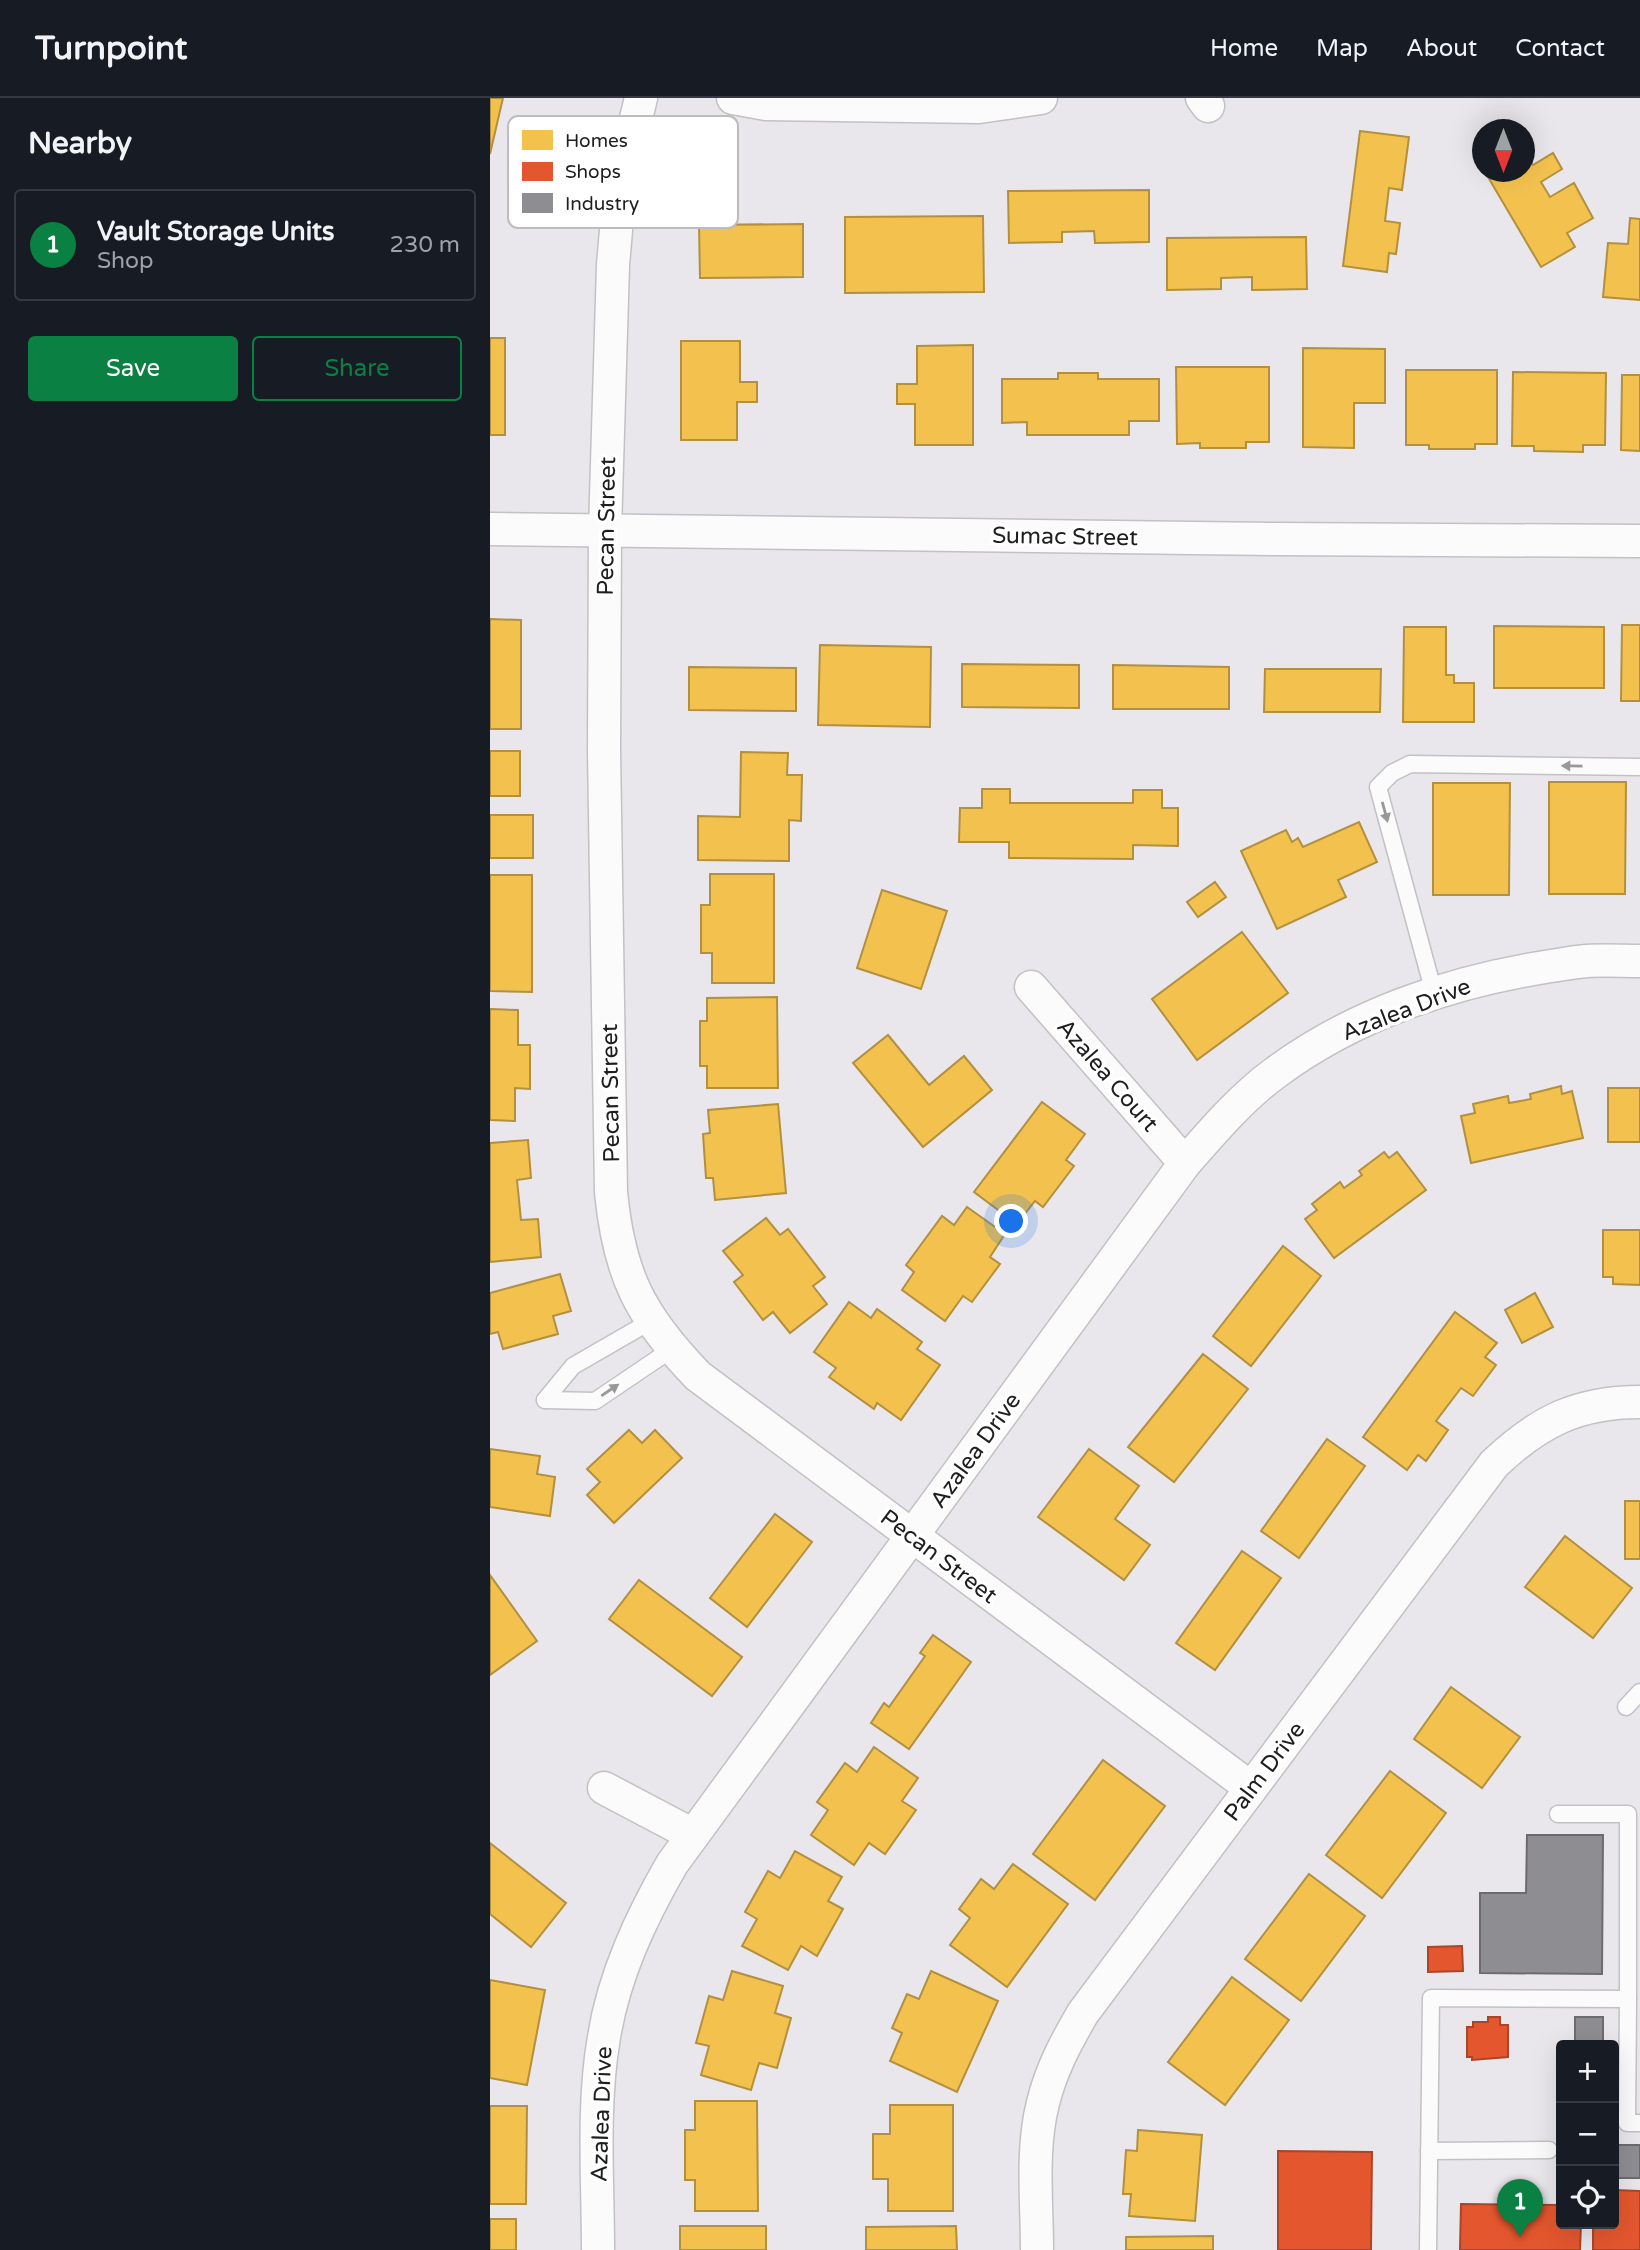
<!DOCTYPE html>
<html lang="en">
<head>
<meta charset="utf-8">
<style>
	body { margin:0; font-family:"Varela Round",sans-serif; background:#242831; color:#f1f3f6 }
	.controls { position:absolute; right:21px; bottom:21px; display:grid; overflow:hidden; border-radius:7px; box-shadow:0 7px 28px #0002 }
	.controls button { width:63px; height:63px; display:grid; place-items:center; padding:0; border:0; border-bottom:2px solid #363941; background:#171b24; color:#f1f3f6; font:35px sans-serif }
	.compass { position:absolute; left:982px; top:21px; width:63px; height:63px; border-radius:50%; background:#171b24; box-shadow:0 7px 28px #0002; rotate:180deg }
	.you { position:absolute; left:522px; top:1124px; width:24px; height:24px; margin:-18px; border:5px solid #fff; border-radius:50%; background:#1a73e8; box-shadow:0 0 0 10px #1a73e833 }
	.badge { display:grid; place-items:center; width:46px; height:46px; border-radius:50%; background:#0b8043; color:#fff; font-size:23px; font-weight:700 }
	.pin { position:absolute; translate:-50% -58px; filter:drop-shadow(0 2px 4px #0008) }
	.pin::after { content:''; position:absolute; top:37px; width:24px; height:21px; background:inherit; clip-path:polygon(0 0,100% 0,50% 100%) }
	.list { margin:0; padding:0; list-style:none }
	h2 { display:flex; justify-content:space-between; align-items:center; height:91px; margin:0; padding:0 28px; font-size:30px }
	h2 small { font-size:23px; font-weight:400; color:#9ea1a6 }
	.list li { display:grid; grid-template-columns:46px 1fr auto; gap:21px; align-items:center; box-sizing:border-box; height:112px; margin:0 14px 14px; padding:0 14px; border:2px solid #363941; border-radius:7px }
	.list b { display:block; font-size:26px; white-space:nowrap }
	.list p { margin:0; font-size:23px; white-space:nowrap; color:#9ea1a6 }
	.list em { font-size:23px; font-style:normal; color:#9ea1a6 }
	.actions { display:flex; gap:14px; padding:21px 28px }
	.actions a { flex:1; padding:16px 0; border:2px solid #0b8043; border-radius:7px; text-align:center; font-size:24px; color:#0b8043 }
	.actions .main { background:#0b8043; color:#fff }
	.icon { flex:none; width:38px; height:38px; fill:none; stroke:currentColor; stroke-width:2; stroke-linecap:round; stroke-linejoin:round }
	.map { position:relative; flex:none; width:1150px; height:2152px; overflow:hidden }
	header { display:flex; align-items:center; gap:42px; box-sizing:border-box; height:98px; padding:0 35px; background:#171b24; border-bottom:2px solid #363941 }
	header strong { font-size:33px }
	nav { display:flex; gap:38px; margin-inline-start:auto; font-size:24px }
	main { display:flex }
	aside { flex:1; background:#171b24 }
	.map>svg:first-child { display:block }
	.homes { fill:#f2c14e; stroke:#b29040; stroke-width:2 }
	.shops { fill:#e4572e; stroke:#a94629; stroke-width:2 }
	.industry { fill:#8d8d92; stroke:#6c6c6f; stroke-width:2 }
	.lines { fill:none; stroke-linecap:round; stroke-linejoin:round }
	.lane-casing { stroke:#c2c1c3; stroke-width:19 }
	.street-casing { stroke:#c2c1c3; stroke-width:35 }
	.lane { stroke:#fcfbfc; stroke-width:16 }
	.street { stroke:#fcfbfc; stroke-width:32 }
	.oneway { fill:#989898 }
	.labels { text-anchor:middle; stroke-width:7; stroke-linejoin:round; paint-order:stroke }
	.street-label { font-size:23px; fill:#1e1e1e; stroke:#fff }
	.key { fill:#fff; stroke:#bcbcbc; stroke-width:2 }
	.key-label { font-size:19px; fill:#1e1e1e }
</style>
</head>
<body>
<header>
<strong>Turnpoint</strong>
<nav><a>Home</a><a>Map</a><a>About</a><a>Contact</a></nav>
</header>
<main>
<aside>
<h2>Nearby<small></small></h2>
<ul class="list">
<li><span class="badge">1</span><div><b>Vault Storage Units</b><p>Shop</p></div><em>230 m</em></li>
</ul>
<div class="actions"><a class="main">Save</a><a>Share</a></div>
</aside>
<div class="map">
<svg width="1150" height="2152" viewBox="0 0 1150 2152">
	<rect width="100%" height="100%" fill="#eae7ec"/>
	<!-- homes -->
	<g class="homes">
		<polygon points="0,0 13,0 0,56"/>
		<polygon points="870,33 919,39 912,92 899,90 895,123 910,125 906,156 899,155 897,174 853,168"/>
		<polygon points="1034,53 1043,67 1063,55 1072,71 1051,84 1060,99 1084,85 1103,120 1077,135 1085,149 1051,169 995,74 1034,74"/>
		<polygon points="659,92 659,144 605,145 604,133 572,134 572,144 519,145 518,93"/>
		<polygon points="493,118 494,194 355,195 355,119"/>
		<polygon points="1140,120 1150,121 1150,202 1113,199 1118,145 1138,146"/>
		<polygon points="313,126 313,179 210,180 209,127"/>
		<polygon points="816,139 817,191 762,192 762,179 731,180 731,191 677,192 677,140"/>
		<rect x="0" y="240" width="15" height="97"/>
		<polygon points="191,243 250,243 250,284 267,284 267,304 247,304 247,342 191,342"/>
		<polygon points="483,247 483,347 425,347 425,306 407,306 407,286 427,286 427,248"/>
		<polygon points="813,250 895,251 895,305 864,305 864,350 813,349"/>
		<polygon points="686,269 779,269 779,344 756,344 756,350 710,350 710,345 687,346"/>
		<polygon points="916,272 1007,272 1007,346 985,346 985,351 939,351 939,347 916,347"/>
		<polygon points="1023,274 1116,275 1115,347 1093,347 1093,354 1044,353 1044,348 1022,348"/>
		<polygon points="568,275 608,275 608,281 669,281 669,323 639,323 639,337 537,337 537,324 512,325 512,281 568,281"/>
		<polygon points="1132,277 1150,277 1150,353 1131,352"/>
		<polygon points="0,521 31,522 31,631 0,631"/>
		<polygon points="1132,527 1150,527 1150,603 1131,603"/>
		<polygon points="1004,528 1114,529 1114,590 1004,590"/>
		<polygon points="914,529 956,529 956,577 964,577 964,585 984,585 984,624 913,624"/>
		<polygon points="330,547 441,549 440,629 328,627"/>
		<polygon points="472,566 589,567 589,610 472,609"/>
		<polygon points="623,567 739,569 739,611 623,611"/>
		<polygon points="199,569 306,570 306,613 199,612"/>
		<polygon points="775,571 891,571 890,614 774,614"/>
		<rect x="0" y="653" width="30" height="45"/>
		<polygon points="251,654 298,655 297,677 312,677 311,723 299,722 299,763 208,762 208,718 250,719"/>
		<polygon points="1059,684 1136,684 1135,796 1059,796"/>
		<polygon points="943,685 1020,685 1019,797 943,797"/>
		<polygon points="492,691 520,691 520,705 643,705 643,692 672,692 672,710 688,710 688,748 643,747 643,761 519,760 519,744 469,744 470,710 492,710"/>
		<rect x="0" y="717" width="43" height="43"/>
		<polygon points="869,724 887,764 848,782 856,799 787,831 751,753 796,732 802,744 808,740 813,749"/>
		<polygon points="220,776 284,776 284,885 222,885 222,855 211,855 211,807 220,807"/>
		<polygon points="0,777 42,777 42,894 0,893"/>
		<polygon points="725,784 736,799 708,819 697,804"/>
		<polygon points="392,792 457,813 431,891 367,870"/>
		<polygon points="752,834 798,895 707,962 662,901"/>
		<polygon points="287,899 288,990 217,990 217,968 210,968 210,923 217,923 217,900"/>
		<polygon points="0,911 28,912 28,947 40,947 40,991 25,990 25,1023 0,1022"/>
		<polygon points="398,937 439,987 474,958 502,992 433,1049 363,965"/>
		<polygon points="1071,988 1072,996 1082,993 1093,1040 981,1065 971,1018 985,1015 983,1006 1018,998 1019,1005 1041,1001 1040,996"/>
		<rect x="1118" y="990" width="32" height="54"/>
		<polygon points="552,1004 595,1036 576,1062 584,1068 553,1109 545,1103 527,1126 484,1094"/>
		<polygon points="288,1006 296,1095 225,1102 223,1080 216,1080 213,1036 220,1035 218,1012"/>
		<polygon points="38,1042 41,1080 27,1082 31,1122 48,1121 51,1159 0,1164 0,1045"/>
		<polygon points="894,1054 899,1060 907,1054 936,1092 844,1160 815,1121 827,1112 822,1106 850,1084 854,1090 872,1077 869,1073"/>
		<polygon points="477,1109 515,1136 500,1159 510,1166 482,1204 473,1198 455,1223 412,1192 424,1174 416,1167 452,1118 464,1127"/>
		<polygon points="276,1120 290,1137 298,1131 335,1179 323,1188 337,1206 300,1235 283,1214 273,1222 244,1184 253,1177 233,1153"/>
		<polygon points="1113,1132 1150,1132 1150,1187 1123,1186 1123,1179 1113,1179"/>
		<polygon points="793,1148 831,1178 761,1268 723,1238"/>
		<polygon points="70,1176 81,1213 63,1218 68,1236 13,1251 8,1234 0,1236 0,1195"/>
		<polygon points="1045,1195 1063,1229 1032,1245 1015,1212"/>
		<polygon points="359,1204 381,1220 387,1211 432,1244 427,1251 450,1267 411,1322 387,1305 384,1311 339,1279 346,1270 324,1254"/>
		<polygon points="965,1214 1007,1245 995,1259 1006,1267 983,1298 971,1290 946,1323 958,1332 936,1363 928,1357 917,1372 873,1339"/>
		<polygon points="713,1256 758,1291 684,1384 638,1349"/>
		<polygon points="139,1332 152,1345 165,1332 192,1360 124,1425 97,1397 110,1384 97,1371"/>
		<polygon points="837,1341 875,1368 809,1460 771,1433"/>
		<polygon points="0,1351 50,1358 47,1376 65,1379 60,1418 0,1409"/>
		<polygon points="599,1351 649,1388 625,1421 660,1447 634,1482 548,1419"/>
		<rect x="1135" y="1403" width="15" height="58"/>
		<polygon points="285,1416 322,1444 257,1529 220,1500"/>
		<polygon points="1075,1438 1142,1490 1103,1540 1035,1489"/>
		<polygon points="752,1453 791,1480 725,1572 686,1545"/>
		<polygon points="0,1477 47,1543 0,1577"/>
		<polygon points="149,1482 252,1559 222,1598 119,1521"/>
		<polygon points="443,1537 481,1564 419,1651 381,1625 394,1605 399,1609 435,1558 430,1555"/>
		<polygon points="961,1589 1030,1639 992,1690 924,1641"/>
		<polygon points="384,1649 428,1680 412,1703 426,1712 395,1756 379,1745 364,1767 321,1737 338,1712 327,1704 355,1665 367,1674"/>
		<polygon points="613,1662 675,1708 605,1802 543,1756"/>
		<polygon points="900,1673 956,1715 892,1800 836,1757"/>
		<polygon points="0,1745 76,1805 41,1849 0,1816"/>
		<polygon points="305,1753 352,1779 338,1803 353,1811 327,1858 311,1848 298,1872 252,1848 267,1821 255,1814 278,1773 290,1780"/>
		<polygon points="523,1766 578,1806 517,1889 460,1847 480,1820 469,1811 491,1781 504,1791"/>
		<polygon points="819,1776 875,1818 811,1903 755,1861"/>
		<polygon points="242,1873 293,1888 285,1915 301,1920 287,1970 269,1965 261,1992 211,1977 219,1948 206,1945 219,1898 233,1902"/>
		<polygon points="441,1873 508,1903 467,1994 400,1963 412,1935 402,1930 417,1896 429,1901"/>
		<polygon points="742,1879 799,1922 735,2007 678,1964"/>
		<polygon points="0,1882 55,1892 37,1987 0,1980"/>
		<polygon points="205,2003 267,2003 268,2113 205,2113 205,2082 195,2082 195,2032 205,2032"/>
		<polygon points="400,2007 463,2007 463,2113 398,2113 398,2081 383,2081 383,2036 400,2036"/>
		<polygon points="0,2008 37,2008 36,2106 0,2106"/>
		<polygon points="648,2032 712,2037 705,2123 639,2118 641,2096 633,2096 636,2052 647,2053"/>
		<rect x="0" y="2121" width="26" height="31"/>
		<rect x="190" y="2128" width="86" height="24"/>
		<polygon points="466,2128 467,2152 376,2152 376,2129"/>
		<polygon points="723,2138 723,2152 636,2152 636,2139"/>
	</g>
	<!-- shops -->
	<g class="shops">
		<polygon points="972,1848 973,1873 938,1874 938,1849"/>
		<polygon points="998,1919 1010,1919 1010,1927 1018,1927 1018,1959 982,1962 982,1959 977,1959 977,1929 983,1929 983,1924 998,1924"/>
		<polygon points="788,2053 882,2054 881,2152 788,2152"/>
		<polygon points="1124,2092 1150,2093 1150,2152 1103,2152 1103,2126 1124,2126"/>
		<polygon points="971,2106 1071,2107 1071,2126 1091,2126 1090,2152 970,2152"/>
	</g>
	<!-- industry -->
	<g class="industry">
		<polygon points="1037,1737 1113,1737 1112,1876 990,1875 990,1795 1036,1795"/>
		<rect x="1085" y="1919" width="28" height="28"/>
		<rect x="1124" y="2047" width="26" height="33"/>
	</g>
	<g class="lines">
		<!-- lane casing -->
		<g class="lane-casing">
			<g id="lane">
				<polyline points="944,895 888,689 902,675 920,666 1150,669"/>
				<polyline points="55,1302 105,1303 182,1251"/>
				<polyline points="55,1302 83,1268 161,1223"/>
				<polyline points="1136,1609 1150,1594"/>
				<polyline points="1068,1716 1138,1716 1138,1901"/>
				<polyline points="939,2053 1059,2052"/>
				<polyline points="938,2152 941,1900 1138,1901 1137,2025 1150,2025"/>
			</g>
		</g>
		<!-- street casing -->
		<g class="street-casing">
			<g id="street">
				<path d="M151 0 130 86 123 167 115 433 114 653 121 1094C129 1177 150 1218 208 1278L761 1690"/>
				<polyline points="243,0 276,6 489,9 551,0"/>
				<polyline points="712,0 718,8"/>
				<polyline points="0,431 785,441 1150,443"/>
				<polyline points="541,889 695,1065"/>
				<polyline points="114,1690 203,1737"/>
				<path d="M108 2152C108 2082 102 2008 114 1939 124 1877 151 1820 182 1766L695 1065C723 1033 751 1000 785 975 863 917 960 884 1055 869 1069 867 1083 864 1097 863 1114 862 1132 863 1150 863"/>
				<path d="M547 2152C547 2104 541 2051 553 2005 561 1972 576 1944 593 1915L1004 1366C1048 1324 1087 1304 1150 1304"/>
			</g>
		</g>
		<!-- lane -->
		<use href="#lane" class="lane"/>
		<!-- street -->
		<use href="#street" class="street"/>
	</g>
	<!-- one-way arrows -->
	<defs><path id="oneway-solid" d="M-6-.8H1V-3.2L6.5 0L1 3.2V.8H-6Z" transform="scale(1.75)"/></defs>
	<g class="oneway">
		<use href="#oneway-solid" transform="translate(1082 668) rotate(-179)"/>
		<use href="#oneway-solid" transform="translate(895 714) rotate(75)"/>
		<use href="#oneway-solid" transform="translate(120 1292) rotate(-34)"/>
	</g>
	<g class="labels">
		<!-- street labels -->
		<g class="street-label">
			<text transform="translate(116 428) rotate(-89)" y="8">Pecan Street</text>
			<text transform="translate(575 438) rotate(1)" y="8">Sumac Street</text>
			<text transform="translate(916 911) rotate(-21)" y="8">Azalea Drive</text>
			<text transform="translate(618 977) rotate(49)" y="8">Azalea Court</text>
			<text transform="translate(120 995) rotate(-91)" y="8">Pecan Street</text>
			<text transform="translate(485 1352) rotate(-54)" y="8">Azalea Drive</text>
			<text transform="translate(449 1458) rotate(37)" y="8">Pecan Street</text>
			<text transform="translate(774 1673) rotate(-53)" y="8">Palm Drive</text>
			<text transform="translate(111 2016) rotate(-88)" y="8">Azalea Drive</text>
		</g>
	</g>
	<!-- legend -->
	<rect x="18" y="18" width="230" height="112" rx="10" class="key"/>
	<rect x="32" y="32" width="31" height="20" fill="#f2c14e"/>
	<rect x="32" y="64" width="31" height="19" fill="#e4572e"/>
	<rect x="32" y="95" width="31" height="20" fill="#8d8d92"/>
	<g class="key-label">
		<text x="75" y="49">Homes</text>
		<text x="75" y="80">Shops</text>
		<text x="75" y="112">Industry</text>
	</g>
</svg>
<div class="controls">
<button>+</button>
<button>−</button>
<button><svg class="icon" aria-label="locate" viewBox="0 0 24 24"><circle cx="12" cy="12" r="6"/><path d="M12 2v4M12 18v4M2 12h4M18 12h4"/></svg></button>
</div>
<svg class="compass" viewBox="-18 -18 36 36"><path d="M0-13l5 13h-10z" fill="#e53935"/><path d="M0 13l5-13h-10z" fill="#9ea1a6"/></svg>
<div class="you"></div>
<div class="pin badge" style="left:1030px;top:2139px">1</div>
</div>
</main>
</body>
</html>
